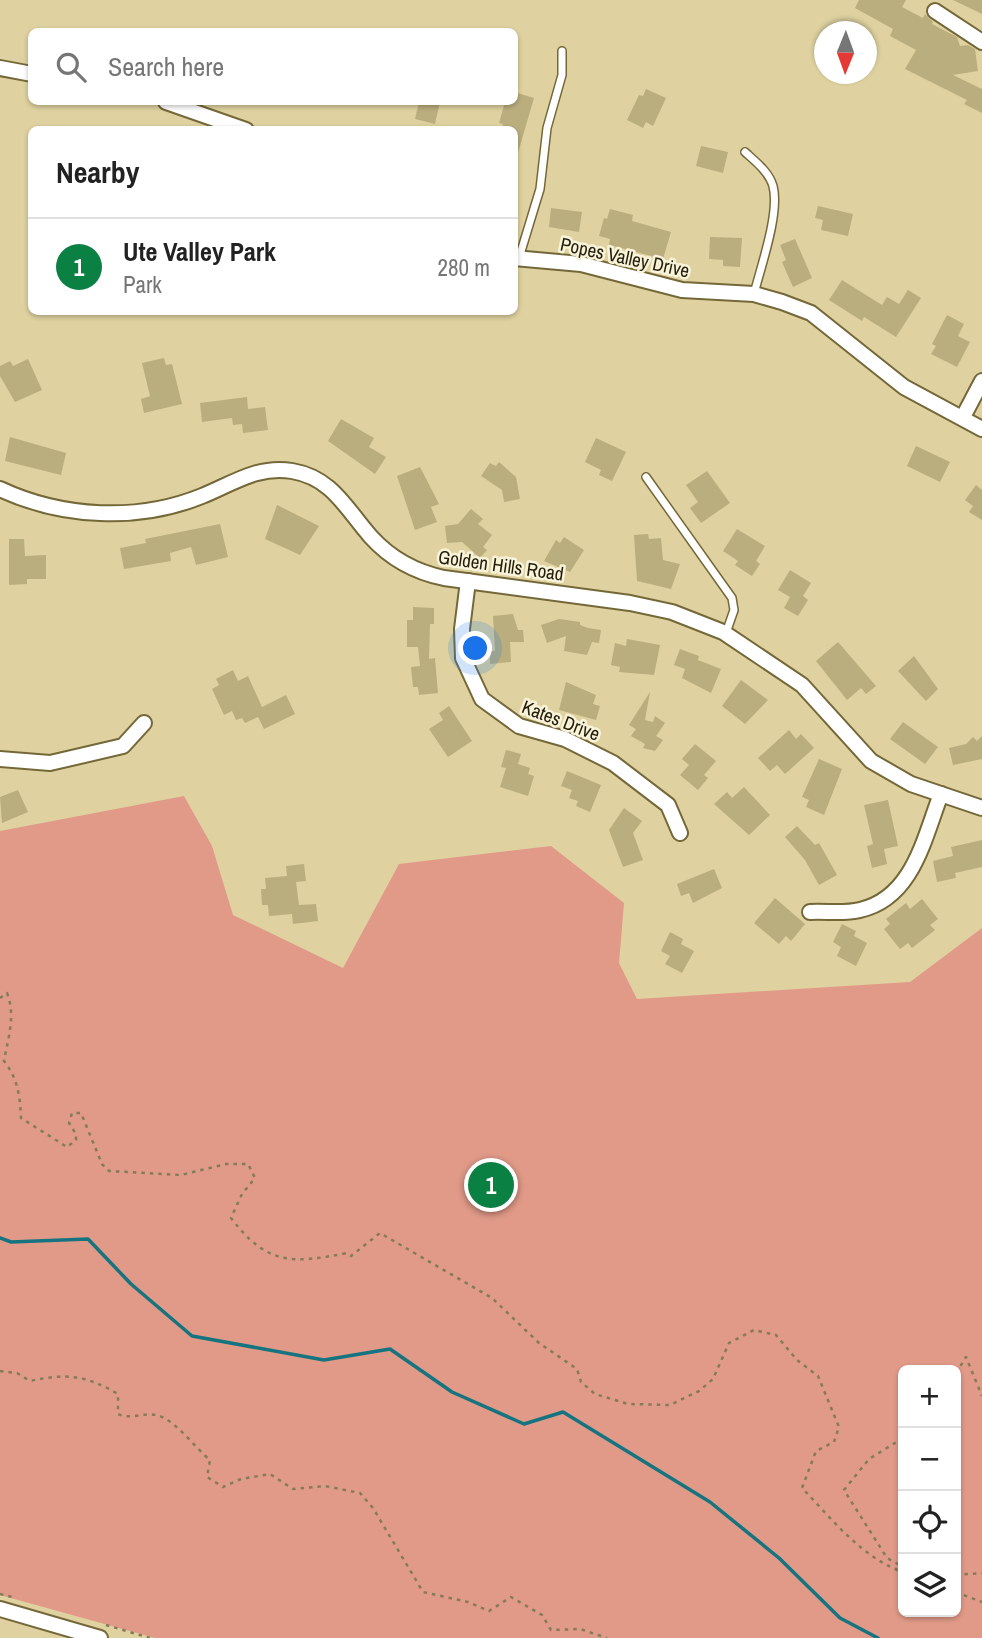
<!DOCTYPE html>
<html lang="en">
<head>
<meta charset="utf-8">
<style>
	body { margin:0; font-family:"Archivo Narrow",sans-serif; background:#f6f6f6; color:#222 }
	.controls { position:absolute; right:21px; bottom:21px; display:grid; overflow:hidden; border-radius:10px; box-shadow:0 2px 5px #0004 }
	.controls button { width:63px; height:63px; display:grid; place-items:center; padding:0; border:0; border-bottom:2px solid #e0e0e0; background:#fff; color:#222; font:35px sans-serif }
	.compass { position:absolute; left:814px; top:21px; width:63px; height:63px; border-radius:50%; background:#fff; box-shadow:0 2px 5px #0004; rotate:181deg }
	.you { position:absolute; left:476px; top:649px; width:24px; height:24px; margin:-18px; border:5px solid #fff; border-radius:50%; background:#1a73e8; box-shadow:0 0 0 10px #1a73e833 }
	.badge { display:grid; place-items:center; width:46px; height:46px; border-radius:50%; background:#0b8043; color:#fff; font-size:23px; font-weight:700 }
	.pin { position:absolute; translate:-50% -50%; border:4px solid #fff; box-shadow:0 2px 7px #0006 }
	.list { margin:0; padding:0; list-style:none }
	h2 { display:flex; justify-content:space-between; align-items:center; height:91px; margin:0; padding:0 28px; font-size:30px }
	h2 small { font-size:23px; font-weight:400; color:#767676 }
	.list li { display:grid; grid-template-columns:46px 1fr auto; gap:21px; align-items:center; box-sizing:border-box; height:98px; padding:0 28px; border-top:2px solid #e0e0e0 }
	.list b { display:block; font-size:26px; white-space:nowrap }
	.list p { margin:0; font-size:23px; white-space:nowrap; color:#767676 }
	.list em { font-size:23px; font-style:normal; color:#767676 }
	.icon { flex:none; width:38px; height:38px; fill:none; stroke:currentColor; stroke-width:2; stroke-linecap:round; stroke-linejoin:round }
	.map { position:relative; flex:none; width:982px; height:1638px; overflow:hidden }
	.search { position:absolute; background:#fff; box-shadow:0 2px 5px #0004; left:28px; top:28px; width:490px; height:77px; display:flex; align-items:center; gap:18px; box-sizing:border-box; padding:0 24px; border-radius:10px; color:#767676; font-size:26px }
	.panel { position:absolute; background:#fff; box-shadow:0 2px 5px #0004; left:28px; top:126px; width:490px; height:189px; border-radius:10px }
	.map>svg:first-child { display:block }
	.green { fill:#e19a88; fill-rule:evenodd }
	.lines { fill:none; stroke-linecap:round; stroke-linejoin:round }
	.stream { stroke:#167480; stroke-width:3.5 }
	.building { fill:#bbae7e }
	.service-casing { stroke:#746839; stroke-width:10 }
	.minor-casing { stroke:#746839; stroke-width:18 }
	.path { stroke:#847b58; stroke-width:2.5; stroke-dasharray:3.5 5; stroke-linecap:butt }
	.service { stroke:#fff; stroke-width:7 }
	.minor { stroke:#fff; stroke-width:14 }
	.labels { text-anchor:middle; stroke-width:5; stroke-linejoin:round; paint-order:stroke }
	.street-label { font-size:19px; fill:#241f0c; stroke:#f9f3da }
</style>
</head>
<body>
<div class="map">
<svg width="982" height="1638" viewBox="0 0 982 1638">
	<rect width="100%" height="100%" fill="#dfd2a0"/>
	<!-- green -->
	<path class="green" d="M184 796 212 846 233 915 343 968 399 864 551 846 624 903 619 963 637 999 910 982 982 928V1638H155L0 1595V831ZM903 1370H956V1612H903Z"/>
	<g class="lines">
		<!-- stream -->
		<polyline class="stream" points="0,1238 11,1242 88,1239 131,1284 192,1336 324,1360 390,1349 452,1392 524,1424 563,1412 710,1502 779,1558 840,1618 878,1638"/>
	</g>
	<!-- building -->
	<g class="building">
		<polygon points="859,0 906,0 902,7 923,18 925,14 933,22 932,24 957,37 960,46 968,45 975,49 978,71 953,75 982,89 982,113 964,104 967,100 905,69 916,50 890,36 893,29 855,8"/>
		<polygon points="953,0 982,0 982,14"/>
		<polygon points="646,89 666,98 653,126 646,122 643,128 627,120 639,95 643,96"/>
		<polygon points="514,92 534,98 517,156 514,156 514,130 502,130 503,124 499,123 505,102 514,102"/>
		<polygon points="419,102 440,102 435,124 415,119"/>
		<polygon points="701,146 728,152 723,173 696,166"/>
		<polygon points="818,206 853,214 848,236 821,230 823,220 815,218"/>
		<polygon points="551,208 582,212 579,232 549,227"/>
		<polygon points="610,209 633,215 632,221 671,232 663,259 609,245 610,239 599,236 604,218 607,219"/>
		<polygon points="710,237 742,238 740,267 723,266 723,260 709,259"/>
		<polygon points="795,239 812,278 793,287 782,262 786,260 780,245"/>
		<polygon points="842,280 882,305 887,297 899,304 908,290 921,298 896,337 864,317 862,321 829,300"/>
		<polygon points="947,315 964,324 958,336 970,342 957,367 931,354 936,346 932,344"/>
		<polygon points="164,358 166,365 172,364 182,404 144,413 141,399 150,396 142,363"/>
		<polygon points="28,359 42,390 15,402 0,376 0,366 10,361 13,366"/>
		<polygon points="247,397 248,409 265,407 268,430 243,433 242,424 233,425 232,418 202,422 200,403"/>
		<polygon points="341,419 374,438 369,447 386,457 375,474 328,441"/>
		<polygon points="10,437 66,453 61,475 5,461"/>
		<polygon points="596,438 626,452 612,481 599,475 601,470 585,462"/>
		<polygon points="916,446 950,462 940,482 907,466"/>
		<polygon points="499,462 516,477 520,499 504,502 502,490 481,476 490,463 496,466"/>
		<polygon points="420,467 439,504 431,507 437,522 415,530 397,476"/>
		<polygon points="707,471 730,503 701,523 690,508 698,502 686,485"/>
		<polygon points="976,485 982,490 982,520 969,512 973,506 965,500"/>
		<polygon points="277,505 319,526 300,555 265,539"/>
		<polygon points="471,509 483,519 478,524 492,535 483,547 487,550 480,558 462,542 447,543 445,526 458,524"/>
		<polygon points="220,524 228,557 196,565 191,547 170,553 171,561 124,569 120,548 146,543 145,539"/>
		<polygon points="737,529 765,546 756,561 760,564 752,576 735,565 738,561 723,551"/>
		<polygon points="648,534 649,539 661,538 663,560 680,564 671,589 637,581 634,535"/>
		<polygon points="564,537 584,550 570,572 544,561 556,540 560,543"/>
		<polygon points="9,539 24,539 25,556 46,555 46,579 27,579 27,584 9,585"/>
		<polygon points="790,570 811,583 803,596 808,600 798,616 784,608 790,597 778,590"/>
		<polygon points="413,607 434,608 434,624 430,624 429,659 435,658 438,693 419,695 418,687 413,687 411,667 420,666 418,647 407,647 407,620 413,620"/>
		<polygon points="513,614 518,630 523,630 524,642 510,642 511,662 490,664 490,651 495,651 493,616"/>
		<polygon points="559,619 580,622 580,625 588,628 601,630 599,643 592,642 587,655 564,651 566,636 547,643 541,625"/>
		<polygon points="627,639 660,645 654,675 619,672 620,667 611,665 615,643 626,646"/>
		<polygon points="838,642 876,686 866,694 861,688 847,700 816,661"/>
		<polygon points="680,649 699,656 698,660 721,669 711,693 682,678 685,669 674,665"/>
		<polygon points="914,656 938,689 926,701 898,671"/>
		<polygon points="233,670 238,681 248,676 262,707 286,695 295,714 264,729 258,717 245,723 242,718 236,720 232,711 224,715 212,689 219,685 216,679"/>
		<polygon points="741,680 768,700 745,724 722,706"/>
		<polygon points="566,682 596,695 593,704 600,706 596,720 559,710"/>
		<polygon points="650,692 645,720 653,722 655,716 665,723 656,736 663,740 655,751 643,748 645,744 631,736 636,729 629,725"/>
		<polygon points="449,706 472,741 448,757 429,729 443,720 439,713"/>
		<polygon points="903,722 938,747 925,764 890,739"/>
		<polygon points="789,730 796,739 801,734 814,748 785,774 777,765 770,771 758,758"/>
		<polygon points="982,736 982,759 953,765 949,748 966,744 973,737 977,741"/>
		<polygon points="695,744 716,761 704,775 708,778 698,790 680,775 689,765 682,759"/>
		<polygon points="506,750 521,754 518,764 530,768 528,774 534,776 528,796 500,787 506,768 501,767"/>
		<polygon points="819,759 842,769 824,815 806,807 809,800 802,797"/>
		<polygon points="567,771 601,785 590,812 576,806 578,801 569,798 572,790 561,786"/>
		<polygon points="744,787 770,815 749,835 714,804 727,792 732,798"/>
		<polygon points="18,790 28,812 2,823 0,797"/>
		<polygon points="888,800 898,846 884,849 887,864 872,868 867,846 873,844 864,805"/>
		<polygon points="624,808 642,821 633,833 643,860 623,867 609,830"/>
		<polygon points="797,826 815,845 819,843 837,875 819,885 805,860 785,837"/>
		<polygon points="982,840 982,867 955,873 956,878 937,882 933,861 953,856 951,847"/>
		<polygon points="304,864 306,881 296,882 299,905 316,904 318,921 293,924 292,914 269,916 268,905 262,905 261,889 266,889 265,878 287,876 286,866"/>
		<polygon points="714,869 722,888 693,903 689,893 681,896 677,884"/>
		<polygon points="775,898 805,924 791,941 786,936 779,944 754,923"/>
		<polygon points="922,899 938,919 930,925 935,930 912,948 908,943 900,949 884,929 890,924 886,919 906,903 910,909"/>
		<polygon points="842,924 856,931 854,936 867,943 856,966 837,956 841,947 833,942"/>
		<polygon points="670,932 683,939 681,944 694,951 682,973 665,964 670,956 661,951"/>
	</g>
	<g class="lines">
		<!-- service casing -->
		<g class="service-casing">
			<g id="service">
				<path d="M745 152C756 162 769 172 773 186 780 213 761 266 754 294"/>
				<polyline points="519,258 540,189 547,128 562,75 562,51"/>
				<polyline points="646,477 732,598 734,610 726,633"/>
			</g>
		</g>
		<!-- minor casing -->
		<g class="minor-casing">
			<g id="minor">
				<polyline points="935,11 982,42"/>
				<polyline points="0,68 32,74"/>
				<polyline points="166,102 246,130"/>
				<polyline points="514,258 581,264 682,290 754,294 782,302 811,313 904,387 982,429"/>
				<polyline points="963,417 982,381"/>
				<path d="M0 489C62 518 138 522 202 496 232 484 258 465 292 471 333 478 346 509 371 537 391 559 415 572 444 578L630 603 672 612 723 632 802 685 871 761 911 784 982 808"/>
				<polyline points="468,581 462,629 463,658 482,699 519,726 565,739 613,763 668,805 680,833"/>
				<polyline points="0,759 50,763 123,746 144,723"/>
				<path d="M810 912C826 911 844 914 860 910 913 898 924 838 941 794"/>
				<polyline points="0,1609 100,1638"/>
			</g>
		</g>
		<!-- path -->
		<g class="path">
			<path d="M0 998 7 993C16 1016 8 1038 4 1061 18 1079 20 1096 21 1118L67 1147 76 1140V1134L69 1123 72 1113H81L102 1164 109 1171 181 1175 226 1164H248L255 1178 242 1194 231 1218C267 1265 291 1264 347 1253L351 1256 380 1233 492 1298 539 1343 577 1369 581 1382 595 1394 628 1404 670 1405 699 1391 713 1379 729 1343 754 1330 776 1335 797 1360 818 1376 839 1427 834 1442 816 1451 802 1488C832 1519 862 1558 903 1572"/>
			<path d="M0 1371 17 1373 30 1381C66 1373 86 1375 118 1394V1414C131 1420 143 1412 156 1415 174 1418 195 1448 210 1460L207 1477 223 1487 241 1479 270 1474 293 1489 325 1486 360 1493 373 1508 423 1592 468 1602 489 1611 511 1597 542 1615 551 1630 580 1629 607 1638"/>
			<polyline points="956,1373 966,1357 982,1396"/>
			<polyline points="903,1438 869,1459 844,1490 887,1558 903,1567"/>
			<polyline points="956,1575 982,1573"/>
			<polyline points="956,1592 982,1602"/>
			<polyline points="0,1594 12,1597"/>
			<polyline points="106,1625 150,1638"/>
		</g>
		<!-- service -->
		<use href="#service" class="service"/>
		<!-- minor -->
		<use href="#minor" class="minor"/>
	</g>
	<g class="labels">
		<!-- street labels -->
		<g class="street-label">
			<text transform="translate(625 257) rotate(12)" y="7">Popes Valley Drive</text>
			<text transform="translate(501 565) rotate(8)" y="7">Golden Hills Road</text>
			<text transform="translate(561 720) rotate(21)" y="7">Kates Drive</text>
		</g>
	</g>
</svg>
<div class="controls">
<button>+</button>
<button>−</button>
<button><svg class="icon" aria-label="locate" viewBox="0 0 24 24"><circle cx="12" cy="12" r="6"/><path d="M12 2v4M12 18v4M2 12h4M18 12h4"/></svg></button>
<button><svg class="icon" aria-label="layers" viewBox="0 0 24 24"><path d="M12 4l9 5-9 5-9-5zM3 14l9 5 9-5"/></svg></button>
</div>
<svg class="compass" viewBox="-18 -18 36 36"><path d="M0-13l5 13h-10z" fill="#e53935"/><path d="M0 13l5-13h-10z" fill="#767676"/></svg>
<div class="you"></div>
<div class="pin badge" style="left:491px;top:1185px">1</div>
<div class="search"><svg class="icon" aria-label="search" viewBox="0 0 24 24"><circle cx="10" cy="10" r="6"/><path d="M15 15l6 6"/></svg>Search here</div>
<section class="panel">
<h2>Nearby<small></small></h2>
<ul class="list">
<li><span class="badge">1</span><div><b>Ute Valley Park</b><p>Park</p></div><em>280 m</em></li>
</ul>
</section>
</div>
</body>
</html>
